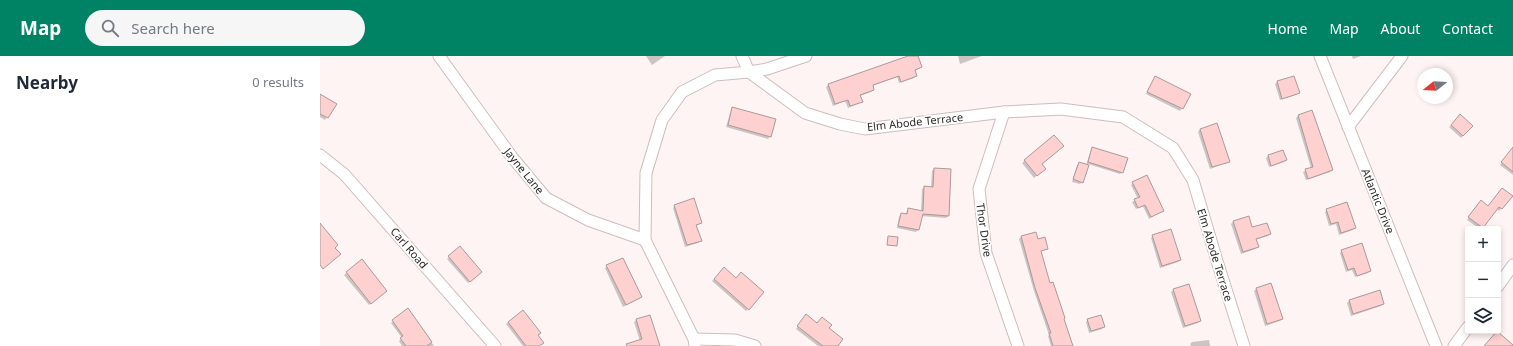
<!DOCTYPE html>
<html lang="en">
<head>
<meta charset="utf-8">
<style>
	body { margin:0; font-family:"Noto Sans",sans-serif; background:#f6f6f7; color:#1f2937 }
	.controls { position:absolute; right:12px; bottom:12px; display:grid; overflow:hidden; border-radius:4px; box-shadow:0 2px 6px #0003 }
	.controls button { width:36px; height:36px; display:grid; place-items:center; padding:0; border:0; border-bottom:1px solid #e0e1e3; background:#fff; color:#1f2937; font:20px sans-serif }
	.compass { position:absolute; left:1097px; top:12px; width:36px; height:36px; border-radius:50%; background:#fff; box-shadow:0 2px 6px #0003; rotate:252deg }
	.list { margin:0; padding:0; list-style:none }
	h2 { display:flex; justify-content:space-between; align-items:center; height:52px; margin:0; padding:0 16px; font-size:17px }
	h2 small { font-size:13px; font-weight:400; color:#747a83 }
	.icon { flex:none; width:22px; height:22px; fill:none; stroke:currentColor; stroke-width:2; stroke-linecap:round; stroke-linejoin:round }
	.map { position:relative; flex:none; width:1193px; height:290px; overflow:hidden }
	header { display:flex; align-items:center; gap:24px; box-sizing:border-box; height:56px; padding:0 20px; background:#008264; color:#fff }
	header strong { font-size:19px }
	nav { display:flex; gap:22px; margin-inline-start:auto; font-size:14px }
	.search { width:280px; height:36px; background:#f6f6f7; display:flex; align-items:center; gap:10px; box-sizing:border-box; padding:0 14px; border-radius:22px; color:#747a83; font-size:15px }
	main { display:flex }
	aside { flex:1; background:#fff }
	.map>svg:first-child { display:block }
	.shadow { fill:#0003 }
	.building { fill:#fed1d0; stroke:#aa9a9a }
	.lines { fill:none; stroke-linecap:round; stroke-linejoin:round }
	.street-casing { stroke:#cebdbd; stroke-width:13 }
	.street { stroke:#fff; stroke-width:11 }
	.labels { text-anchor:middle; stroke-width:3.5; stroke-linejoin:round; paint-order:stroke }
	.street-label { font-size:11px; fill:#2d2727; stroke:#fff }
</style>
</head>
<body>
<header>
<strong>Map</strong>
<div class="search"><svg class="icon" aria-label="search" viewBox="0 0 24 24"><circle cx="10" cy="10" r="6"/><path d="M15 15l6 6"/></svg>Search here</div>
<nav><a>Home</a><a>Map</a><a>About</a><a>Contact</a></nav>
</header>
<main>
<aside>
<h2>Nearby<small>0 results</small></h2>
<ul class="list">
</ul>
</aside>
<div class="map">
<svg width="1193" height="290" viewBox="0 0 1193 290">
	<rect width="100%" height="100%" fill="#fff4f4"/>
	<!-- shadow -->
	<g class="shadow">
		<polygon points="326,0 345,0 332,9"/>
		<polygon points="591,0 597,0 601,11 595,15 596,20 594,22 579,27 577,21 552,30 553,34 551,36 540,40 541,45 539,47 528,52 525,45 513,50 506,31 508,29"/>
		<polygon points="638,0 662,0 640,8"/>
		<polygon points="1032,0 1041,0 1033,3"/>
		<polygon points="835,21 869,38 860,55 826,38"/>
		<polygon points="973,21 978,37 976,39 960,44 955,28 957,26"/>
		<polygon points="0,40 15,48 5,64 0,61"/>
		<polygon points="413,52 450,80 448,83 406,71 411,54"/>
		<polygon points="992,56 1012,114 1010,116 986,124 983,116 991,112 976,62 978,60"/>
		<polygon points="1140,60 1151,70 1141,82 1129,71"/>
		<polygon points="880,73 909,105 906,107 890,113 878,76"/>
		<polygon points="734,80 721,109 722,115 714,122 702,107"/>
		<polygon points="773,92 802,116 800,118 768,108 762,126 760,128 752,126 757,109 760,107 766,109 771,94"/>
		<polygon points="1193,93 1193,119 1180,109"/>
		<polygon points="963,95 966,104 964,106 949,111 946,102 948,100"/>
		<polygon points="614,113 628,160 626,162 601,160 598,174 596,176 577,172 579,161 581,158 585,159 588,153 601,156 602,133 605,131 611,131 612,115"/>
		<polygon points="813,127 843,154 829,163 823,150 816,153 812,146 818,143 811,129"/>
		<polygon points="1191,140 1179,155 1176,152 1160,173 1147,164 1159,148 1168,151"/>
		<polygon points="355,150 381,167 376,170 380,185 378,187 365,191 353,152"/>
		<polygon points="1007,154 1035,172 1033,174 1019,179 1016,168 1009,170 1005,156"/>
		<polygon points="913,166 932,173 950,178 948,180 935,184 938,191 935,193 921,198 911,168"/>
		<polygon points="833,180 860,204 858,206 840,212 831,182"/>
		<polygon points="701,181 727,192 720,196 730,229 752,290 731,290 728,280 729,279 714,235 699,183"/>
		<polygon points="140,192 158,218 148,227 127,203"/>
		<polygon points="1022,195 1050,214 1048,217 1035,221 1032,214 1026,216 1020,197"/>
		<polygon points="42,205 64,237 49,249 24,219"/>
		<polygon points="287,210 321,241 303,251 285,212"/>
		<polygon points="404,212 416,223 443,237 426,255 392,225"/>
		<polygon points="950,228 962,263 960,265 945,270 934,235 936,233"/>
		<polygon points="853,234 880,265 878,267 863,272 851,236"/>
		<polygon points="1059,235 1063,248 1061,250 1031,260 1027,247 1029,245"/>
		<polygon points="88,254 114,290 82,290 79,285 82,282 71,267"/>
		<polygon points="329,260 339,290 316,290 320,285 314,266 316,264"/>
		<polygon points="484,262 497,268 517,290 498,290 476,273"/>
		<polygon points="768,264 784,270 782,273 769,277 766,266"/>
		<polygon points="188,266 217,279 219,290 203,290 186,268"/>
		<polygon points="889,284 890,290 871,290 870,288 872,286"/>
	</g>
	<!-- building -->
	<g class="building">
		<polygon points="588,0 598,0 602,11 595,14 597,20 581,26 579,20 553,29 554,34 540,39 543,46 530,50 528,44 515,48 508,28"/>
		<polygon points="835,20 871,38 863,53 827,36"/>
		<polygon points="974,20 980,37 962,43 957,25"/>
		<polygon points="0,38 17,48 8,62 0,58"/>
		<polygon points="412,51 456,63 451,81 408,69"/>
		<polygon points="992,54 1013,114 988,123 985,113 993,111 978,59"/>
		<polygon points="1140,58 1153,70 1143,80 1131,69"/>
		<polygon points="897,67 910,106 892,111 880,73"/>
		<polygon points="734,79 744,90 722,108 726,113 717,120 704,104"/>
		<polygon points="772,91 808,102 803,117 768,106"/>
		<polygon points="1193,91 1193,116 1181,106"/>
		<polygon points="963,94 967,104 951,110 948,99"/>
		<polygon points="759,106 769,109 763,127 753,123"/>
		<polygon points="614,112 631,113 629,160 603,158 599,174 578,170 581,157 587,158 588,152 603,155 604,130 613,131"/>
		<polygon points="827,119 844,155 831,161 825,149 818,152 814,143 820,141 812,126"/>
		<polygon points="1182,132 1193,140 1182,153 1179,151 1163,172 1148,161 1161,144 1168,150"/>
		<polygon points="374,142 382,167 376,169 382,185 367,189 354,149"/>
		<polygon points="1027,146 1036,172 1021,177 1018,166 1011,168 1006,153"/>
		<polygon points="929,160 932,171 947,167 951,178 936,183 939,191 923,196 913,165"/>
		<polygon points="0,167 18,189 15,192 21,198 3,213 0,209"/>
		<polygon points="851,173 861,204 842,210 832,179"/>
		<polygon points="716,176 718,183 725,181 728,193 721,195 730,227 733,226 745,262 744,263 753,290 733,290 729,277 731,277 715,232 701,180"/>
		<polygon points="568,180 578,181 577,190 567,189"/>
		<polygon points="1042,187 1051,215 1037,220 1034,212 1028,214 1021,194"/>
		<polygon points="140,190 162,216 150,226 128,200"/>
		<polygon points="303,202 322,241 306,249 286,209"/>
		<polygon points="42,203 67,235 51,248 26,216"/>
		<polygon points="404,211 416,222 421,216 444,236 429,254 394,223"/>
		<polygon points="951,227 963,263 947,268 936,232"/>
		<polygon points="869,228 881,265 865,270 853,233"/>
		<polygon points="1060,234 1064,248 1033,258 1029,244"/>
		<polygon points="88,252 112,286 107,290 86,290 80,282 83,280 72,264"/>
		<polygon points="203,254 221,277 218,279 224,287 219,290 206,290 188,266"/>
		<polygon points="486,258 497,267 502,261 512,269 509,272 523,283 518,290 503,290 477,270"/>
		<polygon points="330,259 340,290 307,290 306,288 322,283 316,263"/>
		<polygon points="781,259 785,271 771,275 767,263"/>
		<polygon points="1177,275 1193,289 1193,290 1164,290"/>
	</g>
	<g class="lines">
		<!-- street casing -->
		<g class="street-casing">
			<g id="street">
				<polyline points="119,0 192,101 226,142 268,164 325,184"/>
				<polyline points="422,0 429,16 447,13 486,0"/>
				<polyline points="1000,0 1116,290"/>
				<polyline points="684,56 659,133 666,197 698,290"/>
				<polyline points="1028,71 1082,0"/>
				<polyline points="0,99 24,118 175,290"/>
				<polyline points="1178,230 1193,209"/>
				<polyline points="374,283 415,284 435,290"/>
				<polyline points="375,290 374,283 325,184 326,117 342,64 362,36 395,19 429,16 485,57 520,68 545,73 684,56 741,53 803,61 853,92 873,124 897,205 924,290"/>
				<polyline points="1134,290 1148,271"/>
			</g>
		</g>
		<!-- street -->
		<use href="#street" class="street"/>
	</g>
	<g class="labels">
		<!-- street labels -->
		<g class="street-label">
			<text transform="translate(595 66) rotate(-6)" y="4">Elm Abode Terrace</text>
			<text transform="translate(204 115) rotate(51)" y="4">Jayne Lane</text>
			<text transform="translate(1058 145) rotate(68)" y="4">Atlantic Drive</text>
			<text transform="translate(664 174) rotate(82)" y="4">Thor Drive</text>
			<text transform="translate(89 192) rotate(49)" y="4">Carl Road</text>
			<text transform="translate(895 199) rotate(73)" y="4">Elm Abode Terrace</text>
		</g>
	</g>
</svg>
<div class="controls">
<button>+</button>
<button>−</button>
<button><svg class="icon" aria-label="layers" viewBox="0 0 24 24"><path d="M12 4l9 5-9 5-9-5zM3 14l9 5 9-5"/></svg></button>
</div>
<svg class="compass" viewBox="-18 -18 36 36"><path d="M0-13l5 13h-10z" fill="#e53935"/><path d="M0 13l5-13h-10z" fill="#747a83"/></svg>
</div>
</main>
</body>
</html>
